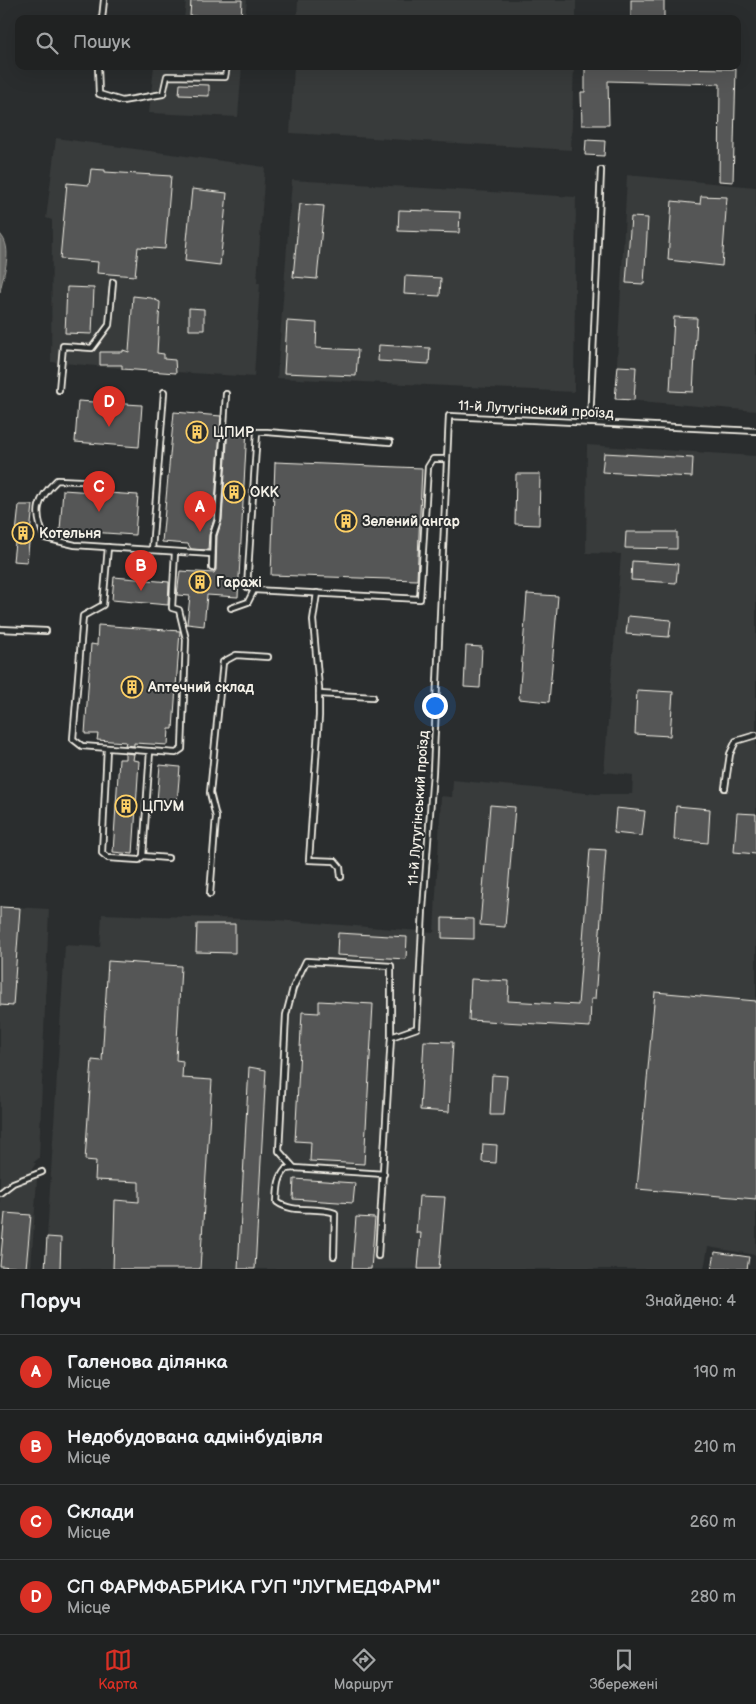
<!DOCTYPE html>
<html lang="uk">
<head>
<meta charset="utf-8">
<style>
	body { margin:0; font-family:"Balsamiq Sans",sans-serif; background:#282a2a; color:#f1f3f6 }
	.you { position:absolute; left:434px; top:705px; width:18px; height:18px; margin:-12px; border:4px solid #fff; border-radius:50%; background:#1a73e8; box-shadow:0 0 0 8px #1a73e833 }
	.badge { display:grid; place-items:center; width:32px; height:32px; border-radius:50%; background:#d93025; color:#fff; font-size:16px; font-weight:700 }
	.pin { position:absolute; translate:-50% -41px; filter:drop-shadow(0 1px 2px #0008) }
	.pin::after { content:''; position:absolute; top:26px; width:18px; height:15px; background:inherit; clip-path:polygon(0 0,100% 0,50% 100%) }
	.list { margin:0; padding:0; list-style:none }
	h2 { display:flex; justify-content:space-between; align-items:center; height:65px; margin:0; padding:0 20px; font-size:21px }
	h2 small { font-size:16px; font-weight:400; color:#a2a4a5 }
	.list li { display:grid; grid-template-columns:32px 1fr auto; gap:15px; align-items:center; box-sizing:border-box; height:75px; padding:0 20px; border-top:1px solid #3d3f40 }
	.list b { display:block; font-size:19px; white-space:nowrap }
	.list p { margin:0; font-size:16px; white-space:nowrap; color:#a2a4a5 }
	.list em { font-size:16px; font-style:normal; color:#a2a4a5 }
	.icon { flex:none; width:28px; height:28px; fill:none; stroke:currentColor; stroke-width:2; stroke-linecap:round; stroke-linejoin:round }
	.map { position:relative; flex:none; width:756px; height:1269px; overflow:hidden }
	.search { position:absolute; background:#202222; box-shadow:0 5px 20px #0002; left:15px; right:15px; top:15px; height:55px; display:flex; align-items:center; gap:12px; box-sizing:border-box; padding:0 18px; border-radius:10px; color:#a2a4a5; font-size:19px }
	.sheet { height:365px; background:#202222 }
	nav { display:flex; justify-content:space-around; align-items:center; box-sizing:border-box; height:70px; border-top:1px solid #3d3f40; background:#202222; font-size:14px; color:#a2a4a5 }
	nav a { display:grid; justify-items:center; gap:2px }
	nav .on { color:#d93025 }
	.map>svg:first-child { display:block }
	.built { fill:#373a3a }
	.water { fill:#676866; stroke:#9f9f9a }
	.building { fill:#555756; stroke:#f4f1e8 }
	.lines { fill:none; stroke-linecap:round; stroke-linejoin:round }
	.lane-casing { stroke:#f4f1e8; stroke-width:8 }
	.lane { stroke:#2a2d2e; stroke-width:4.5 }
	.labels { text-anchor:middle; stroke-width:4; stroke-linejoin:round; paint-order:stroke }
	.street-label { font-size:14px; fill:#f4f1e8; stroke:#2a2d2e }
	.poi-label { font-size:14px; font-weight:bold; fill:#f4f1e8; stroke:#2a2d2e; text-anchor:start }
</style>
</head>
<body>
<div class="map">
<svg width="756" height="1269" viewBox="0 0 756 1269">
	<rect width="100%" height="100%" fill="#2a2d2e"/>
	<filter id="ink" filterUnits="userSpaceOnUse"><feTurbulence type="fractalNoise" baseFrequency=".02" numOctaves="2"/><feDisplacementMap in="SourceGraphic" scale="10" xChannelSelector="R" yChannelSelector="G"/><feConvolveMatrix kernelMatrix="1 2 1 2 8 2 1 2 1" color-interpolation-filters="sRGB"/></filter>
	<g filter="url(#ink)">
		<!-- built -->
		<g class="built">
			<polygon points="186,0 247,0 245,19 184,19"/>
			<polygon points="298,0 576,0 576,19 297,19"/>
			<polygon points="154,66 242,66 238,117 149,113"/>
			<polygon points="294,66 574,66 571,150 290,133"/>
			<polygon points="56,138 265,167 257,283 260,283 254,377 128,369 51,362 52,220 46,218"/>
			<polygon points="627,175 756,187 756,411 615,399"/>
			<polygon points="292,180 576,197 574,392 277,378"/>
			<polygon points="587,445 756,456 756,1255 708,1247 704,1269 45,1269 65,945 100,947 102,914 277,920 434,932 441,796 452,797 453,780 596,794 632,794 633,775 604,772 621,554 586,553"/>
			<polygon points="0,906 49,909 39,1158 33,1163 36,1163 31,1171 37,1179 31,1269 0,1269"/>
		</g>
		<!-- water -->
		<path class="water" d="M0 234C14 249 3 274 0 292Z"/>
		<!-- building -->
		<g class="building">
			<polygon points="191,0 242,0 241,19 190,16"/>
			<rect x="631" y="0" width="33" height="19"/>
			<polygon points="585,67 736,69 733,182 719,181 720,84 608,81 609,125 582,125 581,92 585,92"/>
			<polygon points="180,84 209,85 209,96 179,95"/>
			<polygon points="586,140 605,141 604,156 585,155"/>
			<polygon points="91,169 105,170 105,172 171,176 165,249 138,247 135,276 97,273 98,262 60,259 67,183 89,185"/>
			<polygon points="192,189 227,193 220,265 185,261"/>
			<polygon points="701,196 727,197 722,266 668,260 672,201 700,204"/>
			<polygon points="300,204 324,206 317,279 293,277"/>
			<polygon points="399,210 460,212 459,233 398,231"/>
			<polygon points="631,217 648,218 644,284 626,283"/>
			<polygon points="405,276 441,278 440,296 404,294"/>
			<polygon points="67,287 94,288 92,334 65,333"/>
			<polygon points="133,296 151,298 160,302 157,353 164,354 164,359 175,360 176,373 122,369 122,365 100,365 100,352 123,352 123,350 129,352"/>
			<polygon points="189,308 204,309 204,330 189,330"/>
			<polygon points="674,317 697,318 693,392 670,391"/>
			<polygon points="287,321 317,323 316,348 358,350 356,376 284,373"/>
			<polygon points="379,345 430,348 429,364 378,361"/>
			<polygon points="618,366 636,367 634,400 615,399"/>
			<polygon points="78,401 142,405 139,447 75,442"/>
			<polygon points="174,412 221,416 214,519 209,535 208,550 191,549 188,544 162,542"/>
			<polygon points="228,427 247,428 238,597 207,595 204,626 187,624 190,596 177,595 180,571 214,573 216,570 217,536 222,520"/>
			<polygon points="604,453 693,458 692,477 602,472"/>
			<polygon points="275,462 422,468 417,580 271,575"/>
			<polygon points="516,474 540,474 539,525 515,524"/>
			<polygon points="63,490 138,495 135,535 60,530"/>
			<polygon points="19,505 33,505 27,562 13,561"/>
			<polygon points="626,532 677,532 677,549 625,548"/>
			<polygon points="632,561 678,564 676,583 631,580"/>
			<polygon points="114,577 169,582 168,605 112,600"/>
			<polygon points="527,594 558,596 549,702 519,699"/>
			<polygon points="628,616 671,620 669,637 626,634"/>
			<polygon points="98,625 180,631 173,729 169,729 168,745 134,743 134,746 125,745 126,742 97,740 98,734 85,734 91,644 97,645"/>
			<polygon points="466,646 482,647 480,688 464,687"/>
			<polygon points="637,690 673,692 670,736 635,734"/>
			<polygon points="125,753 134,754 133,760 139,761 133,854 113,852 119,759 125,759"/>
			<polygon points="160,765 180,767 177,803 157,801"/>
			<polygon points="490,805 515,807 505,927 480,925"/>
			<polygon points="676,806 710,809 708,843 674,840"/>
			<polygon points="616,808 645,811 642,836 614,833"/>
			<polygon points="737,813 756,814 756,854 734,852"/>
			<polygon points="590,849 606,850 595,999 591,999 590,1027 469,1020 471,979 509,981 508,1001 578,1005"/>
			<polygon points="0,907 20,908 13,1006 0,1005"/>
			<polygon points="442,918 474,919 474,939 442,938"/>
			<polygon points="197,924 235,924 235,953 196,952"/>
			<polygon points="338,933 407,937 406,959 337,955"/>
			<polygon points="108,961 181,966 176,1060 183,1061 182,1078 212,1080 200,1269 113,1269 115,1200 139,1202 139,1182 95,1180 96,1161 85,1160 92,1060 102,1061"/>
			<polygon points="655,992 756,1001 756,1199 637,1189"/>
			<polygon points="319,1001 373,1004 364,1164 310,1161 311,1142 295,1141 302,1012 319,1013"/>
			<polygon points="424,1041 453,1042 449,1112 420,1110"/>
			<polygon points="249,1067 266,1070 255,1269 238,1269"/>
			<polygon points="492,1075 507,1076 504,1115 490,1115"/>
			<polygon points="483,1144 497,1145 496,1163 482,1162"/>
			<polygon points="294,1179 355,1183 353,1203 293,1199"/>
			<polygon points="419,1196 445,1197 439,1269 418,1269 421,1233 416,1233"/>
			<polygon points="5,1213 31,1215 26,1268 0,1266"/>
			<polygon points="356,1217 375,1218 371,1269 352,1269"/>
			<polygon points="47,1237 61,1238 60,1269 45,1269"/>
			<polygon points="715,1252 749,1257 747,1269 712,1269"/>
		</g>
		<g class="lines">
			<!-- lane casing -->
			<g class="lane-casing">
				<g id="lane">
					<polyline points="102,19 104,0"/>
					<polyline points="98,66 99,94 122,101 163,94 167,76 225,77 227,66"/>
					<polyline points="59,390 63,346 92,348 109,325 113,282"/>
					<polyline points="590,423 601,170"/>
					<polyline points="390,442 267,432 257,432 247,587 254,590 420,599 428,467 433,459 447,459"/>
					<path d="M105 482 57 480C37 499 33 512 45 538L75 545 212 554"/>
					<polyline points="108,547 103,605 83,616 73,739 82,746 176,753 182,749 186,639 179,610 172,608 175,552"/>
					<polyline points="152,550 164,392"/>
					<polyline points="212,568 213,535 218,520 226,394"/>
					<polyline points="317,593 313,620 319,688 319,716 309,860 335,861 340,867 341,877"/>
					<polyline points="231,608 248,602 254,590"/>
					<polyline points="0,629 46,631"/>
					<polyline points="319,694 373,697"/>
					<polyline points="107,748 102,853 108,858 139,860 143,856 150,751"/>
					<polyline points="725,788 730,754 736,741 756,735"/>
					<polyline points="143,856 168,858"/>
					<polyline points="210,894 216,817 210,793 223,662 236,655 268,657"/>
					<polyline points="294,1168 279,1151 286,1015 293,988 306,961 391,966 391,1037"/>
					<polyline points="0,1193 13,1183 42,1172"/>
					<path d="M334 1256 335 1213C317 1206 293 1214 277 1202 278 1190 277 1179 286 1169L294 1168 384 1174"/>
					<polyline points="378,1256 391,1037 417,1028 423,909 433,772 449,416 756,431"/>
				</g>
			</g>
			<!-- lane -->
			<use href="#lane" class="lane"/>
		</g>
	</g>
	<!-- icons -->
	<defs>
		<g id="building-ring" transform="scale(1.125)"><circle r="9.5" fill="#2a2d2e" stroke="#ffd166" stroke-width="1.5"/><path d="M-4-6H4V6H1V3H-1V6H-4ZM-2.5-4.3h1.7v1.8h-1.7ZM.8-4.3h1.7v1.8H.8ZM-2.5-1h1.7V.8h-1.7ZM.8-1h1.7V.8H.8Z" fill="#ffd166"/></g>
	</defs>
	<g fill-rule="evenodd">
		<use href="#building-ring" x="197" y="432"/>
		<use href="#building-ring" x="234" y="492"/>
		<use href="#building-ring" x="346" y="521"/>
		<use href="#building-ring" x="23" y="533"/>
		<use href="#building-ring" x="200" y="582"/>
		<use href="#building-ring" x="132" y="687"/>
		<use href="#building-ring" x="126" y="806"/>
	</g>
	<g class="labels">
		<!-- street labels -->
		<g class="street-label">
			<text transform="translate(536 409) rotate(3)" y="5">11-й Лутугінський проїзд</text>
			<text transform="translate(418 808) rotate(-86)" y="5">11-й Лутугінський проїзд</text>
		</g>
		<!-- poi labels -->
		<g class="poi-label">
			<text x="213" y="437">ЦПИР</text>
			<text x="250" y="497">ОКК</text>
			<text x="362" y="526">Зелений ангар</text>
			<text x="39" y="538">Котельня</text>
			<text x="216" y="587">Гаражі</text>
			<text x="148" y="692">Аптечний склад</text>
			<text x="142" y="811">ЦПУМ</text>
		</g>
	</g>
</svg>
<div class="you"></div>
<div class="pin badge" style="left:200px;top:532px">A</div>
<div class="pin badge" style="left:141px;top:591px">B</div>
<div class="pin badge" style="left:99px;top:512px">C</div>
<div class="pin badge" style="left:109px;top:427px">D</div>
<div class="search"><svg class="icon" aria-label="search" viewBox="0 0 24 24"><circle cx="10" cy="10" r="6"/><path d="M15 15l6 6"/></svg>Пошук</div>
</div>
<section class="sheet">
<h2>Поруч<small>Знайдено: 4</small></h2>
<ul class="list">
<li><span class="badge">A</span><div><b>Галенова ділянка</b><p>Місце</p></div><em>190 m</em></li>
<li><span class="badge">B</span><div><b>Недобудована адмінбудівля</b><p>Місце</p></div><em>210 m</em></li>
<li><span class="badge">C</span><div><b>Склади</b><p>Місце</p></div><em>260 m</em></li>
<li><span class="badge">D</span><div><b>СП ФАРМФАБРИКА ГУП &quot;ЛУГМЕДФАРМ&quot;</b><p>Місце</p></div><em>280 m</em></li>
</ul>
</section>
<nav>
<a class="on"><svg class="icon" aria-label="map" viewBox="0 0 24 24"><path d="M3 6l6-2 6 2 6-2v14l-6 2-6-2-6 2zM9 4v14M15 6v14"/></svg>Карта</a>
<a><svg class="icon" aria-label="directions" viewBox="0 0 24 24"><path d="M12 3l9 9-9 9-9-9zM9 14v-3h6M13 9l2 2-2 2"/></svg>Маршрут</a>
<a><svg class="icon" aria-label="saved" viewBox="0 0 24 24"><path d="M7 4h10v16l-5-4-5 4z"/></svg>Збережені</a>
</nav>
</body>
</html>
